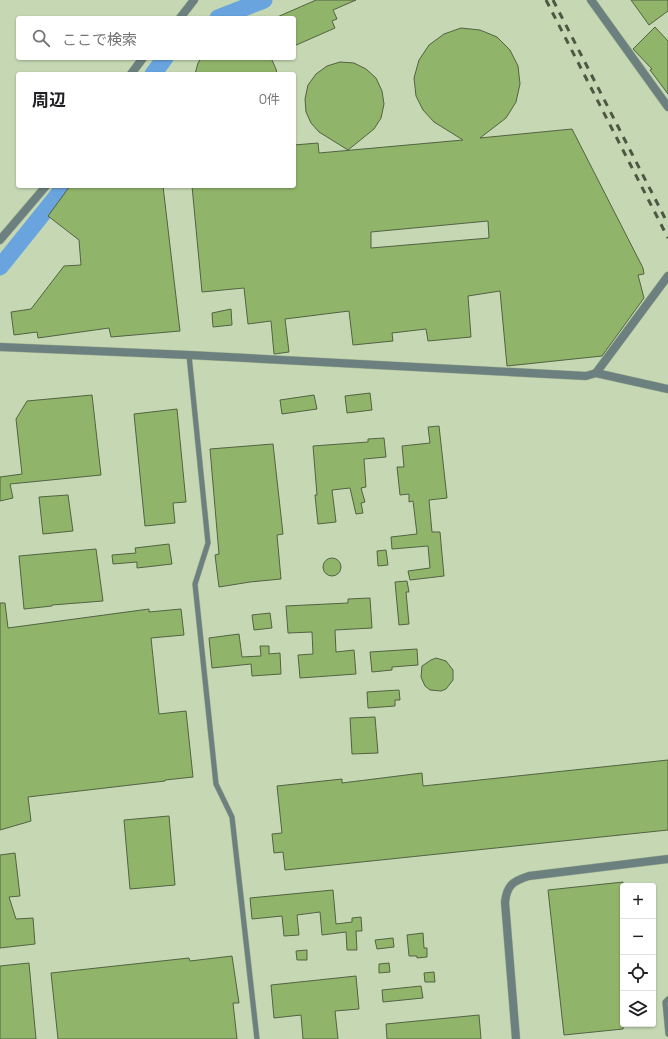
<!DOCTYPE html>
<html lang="ja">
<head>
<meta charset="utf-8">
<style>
	body { margin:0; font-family:"Space Grotesk","Noto Sans JP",sans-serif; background:#f6f6f6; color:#202124 }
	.controls { position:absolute; right:12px; bottom:12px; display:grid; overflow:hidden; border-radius:4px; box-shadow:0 1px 3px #0004 }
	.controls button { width:36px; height:36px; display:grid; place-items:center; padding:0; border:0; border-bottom:1px solid #e0e0e0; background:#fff; color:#202124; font:20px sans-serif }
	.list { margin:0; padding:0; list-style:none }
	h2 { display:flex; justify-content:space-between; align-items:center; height:52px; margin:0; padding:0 16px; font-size:17px }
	h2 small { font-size:13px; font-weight:400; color:#757577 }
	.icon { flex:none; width:22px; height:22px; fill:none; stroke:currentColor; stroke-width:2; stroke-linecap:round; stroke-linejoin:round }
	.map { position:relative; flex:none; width:668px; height:1039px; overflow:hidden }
	.search { position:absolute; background:#fff; box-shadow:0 1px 3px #0004; left:16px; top:16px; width:280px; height:44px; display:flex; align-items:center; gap:10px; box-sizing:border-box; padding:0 14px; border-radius:4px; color:#757577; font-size:15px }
	.panel { position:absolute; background:#fff; box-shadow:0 1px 3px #0004; left:16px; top:72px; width:280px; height:116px; border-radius:4px }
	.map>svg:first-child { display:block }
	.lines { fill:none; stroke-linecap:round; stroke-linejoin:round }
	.river { stroke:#69a4df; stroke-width:17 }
	.building { fill:#90b46a; stroke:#526342; fill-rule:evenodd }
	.lane-casing { stroke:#a6b696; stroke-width:6 }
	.street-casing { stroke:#a6b696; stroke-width:9 }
	.lane { stroke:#6c817f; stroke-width:5 }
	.street { stroke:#6c817f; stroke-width:8 }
	.rail { stroke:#4d5743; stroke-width:3; stroke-dasharray:7 7; stroke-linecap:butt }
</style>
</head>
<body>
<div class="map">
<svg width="668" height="1039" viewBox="0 0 668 1039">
	<rect width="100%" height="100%" fill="#c5d8b3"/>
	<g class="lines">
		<!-- river -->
		<g class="river">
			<polyline points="218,18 264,0"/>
			<polyline points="153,74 165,58"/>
			<polyline points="0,267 65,186"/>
		</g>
	</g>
	<!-- building -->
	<g class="building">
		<polygon points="316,0 356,0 333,10 337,19 332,21 335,28 294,46 294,18 275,18"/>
		<polygon points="631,0 668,0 668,11 649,25"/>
		<polygon points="655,27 668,41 668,94 650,70 652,69 633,49"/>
		<path d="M461 28 480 30 497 37 510 50 518 66 520 84 516 102 506 118 480 138 572 129 643 268 644 274 638 275 644 298 602 356 507 366 500 291 468 296 471 337 428 341 426 329 392 333 393 341 353 345 349 311 285 319 289 352 274 354 271 321 248 324 244 288 202 292 192 186H294V145L318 143 319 153 463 140 434 122 423 110 416 96 414 78 419 60 429 45 444 34ZM488 221 489 238 371 248V232Z"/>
		<polygon points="201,58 271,58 276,69 277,74 195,74 198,63"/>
		<polygon points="340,62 354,63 366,69 376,78 382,91 384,104 381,118 374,129 348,150 319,132 311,123 306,112 305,99 308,85 316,74 327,66"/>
		<polygon points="70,186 163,186 180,331 111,337 109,328 38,338 37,332 14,335 11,312 31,309 64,266 81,265 79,240 48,216"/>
		<polygon points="231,309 232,325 213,327 212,313"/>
		<polygon points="370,393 372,410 347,413 345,396"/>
		<polygon points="92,395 101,475 10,484 13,498 0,501 0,477 22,474 16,419 27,401"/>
		<polygon points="314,395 317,409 282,414 280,400"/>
		<polygon points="177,409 186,502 173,503 175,523 145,526 134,414"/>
		<polygon points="439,426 447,498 429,500 432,532 440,532 444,576 410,580 408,571 430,568 428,546 392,549 391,537 417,534 413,501 409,502 409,494 400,495 397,467 404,467 402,446 430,443 428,427"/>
		<polygon points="384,438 386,457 364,459 366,487 361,488 365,502 361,503 363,513 356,514 350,488 332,490 336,522 318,524 315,495 317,495 313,446 368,442 368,439"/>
		<polygon points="273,444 283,534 277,535 281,579 250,582 219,587 215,555 219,554 210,449"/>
		<polygon points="68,495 73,531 43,534 39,497"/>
		<polygon points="169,544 172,564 137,568 137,562 113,564 112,555 136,553 135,548"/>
		<polygon points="96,549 103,601 52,605 52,606 24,609 19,556"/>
		<polygon points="386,550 388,565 378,566 377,551"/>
		<circle cx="332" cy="567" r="9"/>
		<polygon points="407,581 409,592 406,592 409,624 399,625 395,582"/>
		<polygon points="370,598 372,628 335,630 336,652 354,650 356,674 300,678 298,655 313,654 312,632 288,633 286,606 348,603 348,599"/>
		<polygon points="0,603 5,603 8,628 149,609 149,612 181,609 184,635 151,638 159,714 186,711 193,777 165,780 165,781 28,797 31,821 0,830"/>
		<polygon points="270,613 272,628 254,630 252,615"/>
		<polygon points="239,634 242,657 261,656 260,646 269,646 269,654 280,653 281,674 252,676 251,664 212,668 209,638"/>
		<polygon points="417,649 418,665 392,667 392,670 372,672 370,652"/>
		<polygon points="436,658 446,661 453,670 453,680 446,689 441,691 430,690 425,686 421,677 422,666 431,660"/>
		<polygon points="399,690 400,700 395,700 395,706 368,708 367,692"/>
		<polygon points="375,717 378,753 352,754 350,718"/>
		<polygon points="668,760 668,830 285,870 283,852 274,853 272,834 282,833 277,786 342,779 342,783 422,773 423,786"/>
		<polygon points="169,816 175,885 130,889 124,820"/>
		<polygon points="15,853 20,896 9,897 16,919 33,918 35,944 0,948 0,855"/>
		<polygon points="623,882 623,1029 564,1035 548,890"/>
		<polygon points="333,890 336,924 352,922 352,918 361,917 362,931 356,931 357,950 347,950 346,932 322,935 320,912 297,915 299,935 284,936 282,916 252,919 250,898"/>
		<polygon points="423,933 424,948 427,948 427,957 417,958 417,956 409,956 407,935"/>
		<polygon points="393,938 394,947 377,949 375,940"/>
		<polygon points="307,950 307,960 297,960 296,951"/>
		<polygon points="232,956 239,1003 233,1003 237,1039 58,1039 51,973 189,958 190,961"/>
		<polygon points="29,963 36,1039 0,1039 0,966"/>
		<polygon points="389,963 390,972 379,973 379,964"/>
		<polygon points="434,972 435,982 425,982 424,973"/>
		<polygon points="356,976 359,1009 335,1011 338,1039 303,1039 301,1015 274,1018 271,985"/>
		<polygon points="421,986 423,998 383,1002 382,990"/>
		<polygon points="479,1015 481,1039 387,1039 386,1024"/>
	</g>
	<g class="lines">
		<!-- lane casing -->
		<g class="lane-casing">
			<g id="lane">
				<polyline points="189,355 208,543 195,584 216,784 232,817 257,1039"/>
				<polyline points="668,999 665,1002 668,1034"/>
			</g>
		</g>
		<!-- street casing -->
		<g class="street-casing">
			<g id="street">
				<polyline points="591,0 668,107"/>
				<polyline points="180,18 194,0"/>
				<polyline points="131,74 143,58"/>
				<polyline points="0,240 46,186"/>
				<polyline points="0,347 189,355 586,376 596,373 668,276"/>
				<polyline points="596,373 668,389"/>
				<path d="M516 1039 505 902C507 885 513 881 529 876L668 859"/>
			</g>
		</g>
		<!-- lane -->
		<use href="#lane" class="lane"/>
		<!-- street -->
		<use href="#street" class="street"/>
		<!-- rail -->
		<g class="rail">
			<polyline points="546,0 668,238"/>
			<polyline points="553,0 668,224"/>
		</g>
	</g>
</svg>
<div class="controls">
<button>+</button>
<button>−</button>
<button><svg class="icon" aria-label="locate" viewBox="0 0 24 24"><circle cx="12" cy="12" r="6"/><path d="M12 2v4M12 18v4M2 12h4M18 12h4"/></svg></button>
<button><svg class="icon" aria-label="layers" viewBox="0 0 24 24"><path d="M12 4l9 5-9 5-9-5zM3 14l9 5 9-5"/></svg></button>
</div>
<div class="search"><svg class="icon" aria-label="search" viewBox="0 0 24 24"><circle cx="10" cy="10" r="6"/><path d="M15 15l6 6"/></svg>ここで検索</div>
<section class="panel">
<h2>周辺<small>0件</small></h2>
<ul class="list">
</ul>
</section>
</div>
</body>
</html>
